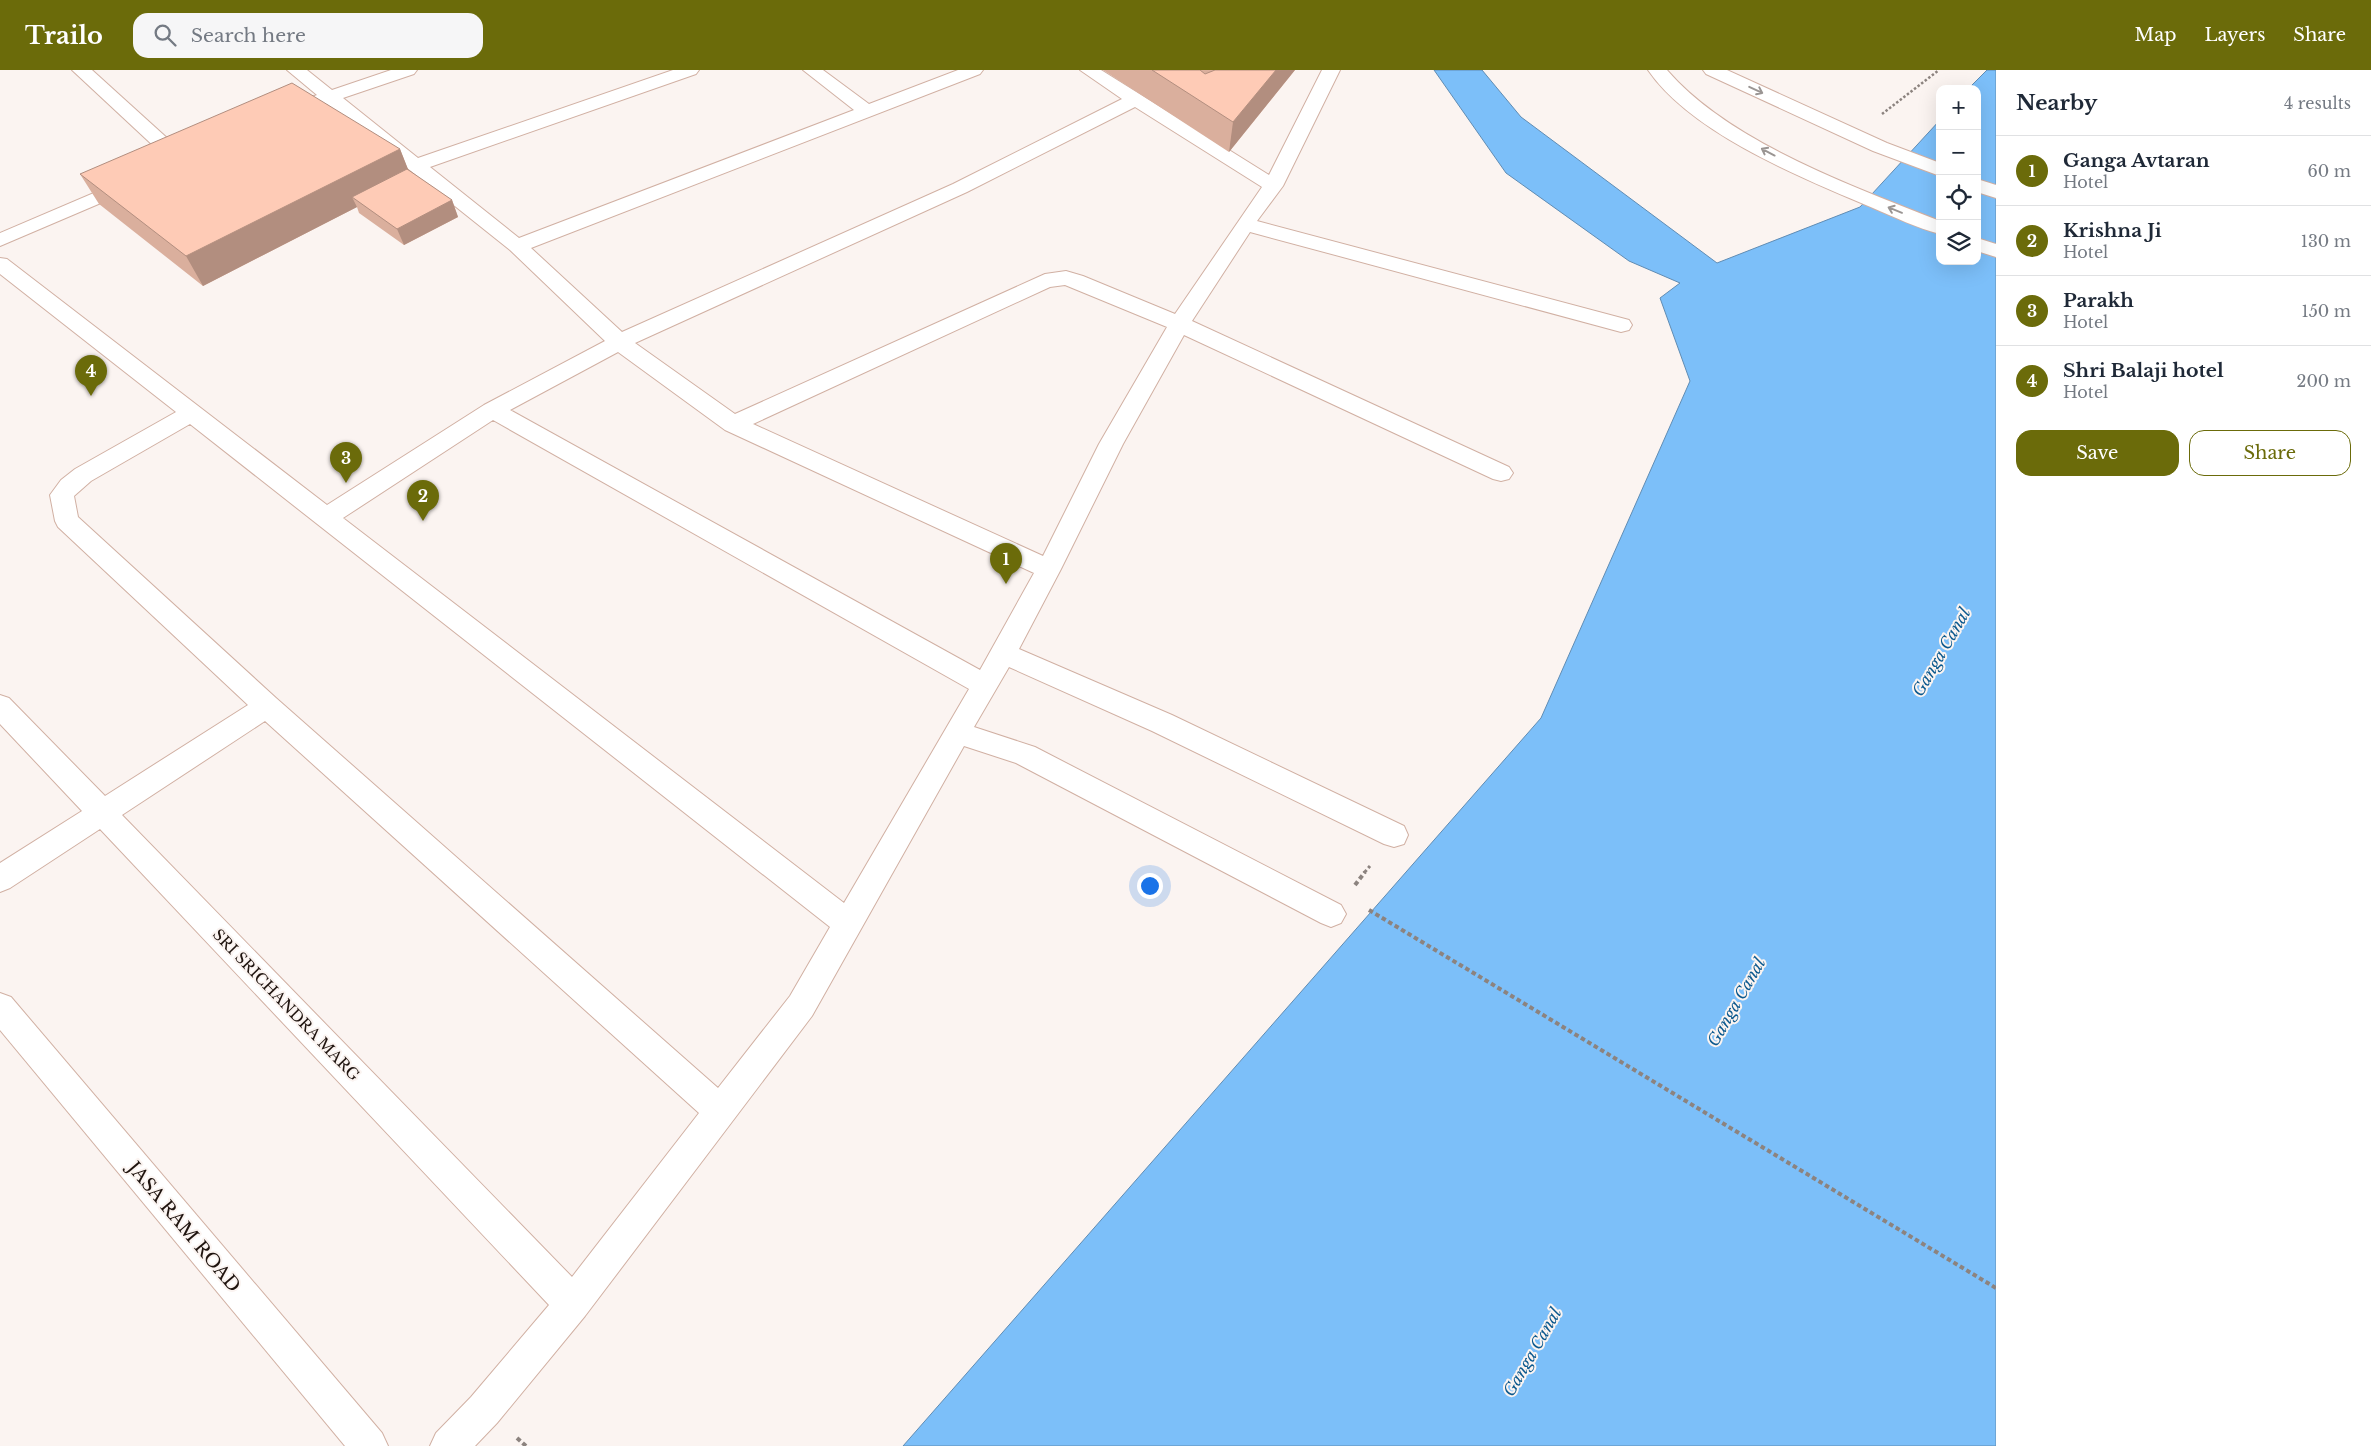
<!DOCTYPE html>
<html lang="en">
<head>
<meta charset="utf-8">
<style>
	body { margin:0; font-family:"Libre Baskerville",serif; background:#f6f6f7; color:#1f2937 }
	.controls { position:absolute; right:15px; top:15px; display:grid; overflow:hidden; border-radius:10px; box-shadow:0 5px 20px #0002 }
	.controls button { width:45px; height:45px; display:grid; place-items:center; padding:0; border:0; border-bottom:1px solid #e0e1e3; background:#fff; color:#1f2937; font:25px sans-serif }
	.you { position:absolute; left:1149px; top:815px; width:18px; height:18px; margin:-12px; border:4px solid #fff; border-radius:50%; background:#1a73e8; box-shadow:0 0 0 8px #1a73e833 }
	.badge { display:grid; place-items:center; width:32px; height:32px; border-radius:50%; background:#6b6b0a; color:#fff; font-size:16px; font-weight:700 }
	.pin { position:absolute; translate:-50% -41px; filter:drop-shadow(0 1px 2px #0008) }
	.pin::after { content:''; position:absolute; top:26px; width:18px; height:15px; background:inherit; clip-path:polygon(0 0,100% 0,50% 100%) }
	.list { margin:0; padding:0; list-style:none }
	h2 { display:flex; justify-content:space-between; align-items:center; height:65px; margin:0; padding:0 20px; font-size:21px }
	h2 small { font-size:16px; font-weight:400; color:#747a83 }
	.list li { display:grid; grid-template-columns:32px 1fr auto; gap:15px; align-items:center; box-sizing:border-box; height:70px; padding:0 20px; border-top:1px solid #e0e1e3 }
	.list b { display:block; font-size:19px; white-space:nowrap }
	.list p { margin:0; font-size:16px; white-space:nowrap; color:#747a83 }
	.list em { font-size:16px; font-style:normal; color:#747a83 }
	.actions { display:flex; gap:10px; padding:15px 20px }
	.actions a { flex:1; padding:11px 0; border:1px solid #6b6b0a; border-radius:15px; text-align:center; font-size:18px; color:#6b6b0a }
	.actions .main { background:#6b6b0a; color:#fff }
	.icon { flex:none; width:28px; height:28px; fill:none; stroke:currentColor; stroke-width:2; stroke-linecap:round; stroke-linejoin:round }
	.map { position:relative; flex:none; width:1996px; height:1376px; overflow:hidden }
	header { display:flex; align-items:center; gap:30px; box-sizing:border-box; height:70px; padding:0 25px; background:#6b6b0a; color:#fff }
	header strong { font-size:24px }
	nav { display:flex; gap:28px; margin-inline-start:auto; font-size:18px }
	.search { width:350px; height:45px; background:#f6f6f7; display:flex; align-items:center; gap:12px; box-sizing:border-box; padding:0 18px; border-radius:15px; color:#747a83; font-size:19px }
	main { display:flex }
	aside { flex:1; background:#fff }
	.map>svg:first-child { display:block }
	.water { fill:#7cbff9; stroke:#608cb3 }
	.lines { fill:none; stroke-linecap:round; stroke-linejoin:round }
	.minor-casing { stroke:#d1b0a3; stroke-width:2 }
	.secondary-casing { stroke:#d1b0a3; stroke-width:2 }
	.path-far2 { stroke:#8c837f; stroke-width:2.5; stroke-dasharray:2.5 2; stroke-linecap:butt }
	.path-far1 { stroke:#8c837f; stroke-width:3; stroke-dasharray:4 2.5; stroke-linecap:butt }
	.path { stroke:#8c837f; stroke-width:4; stroke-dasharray:4.5 3; stroke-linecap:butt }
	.minor { fill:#fff; fill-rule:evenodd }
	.secondary { fill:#fff; fill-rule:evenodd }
	.wall { fill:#daaf9d }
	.shaded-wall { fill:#b28e7f }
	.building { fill:#fecbb6; stroke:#b28e7f }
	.oneway { stroke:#9a9593 }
	.labels { text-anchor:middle; stroke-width:4; stroke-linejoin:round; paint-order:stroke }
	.street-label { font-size:15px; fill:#1f140f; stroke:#fbf4f1 }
	.water-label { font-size:16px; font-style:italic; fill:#0c598e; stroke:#fbf4f1 }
	.near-street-label { font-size:18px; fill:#1f140f; stroke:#fbf4f1 }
</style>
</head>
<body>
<header>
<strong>Trailo</strong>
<div class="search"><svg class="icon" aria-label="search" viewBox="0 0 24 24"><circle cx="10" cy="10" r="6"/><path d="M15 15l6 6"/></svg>Search here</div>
<nav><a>Map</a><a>Layers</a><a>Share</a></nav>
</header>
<main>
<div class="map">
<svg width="1996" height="1376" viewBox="0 0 1996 1376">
	<rect width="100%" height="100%" fill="#fbf4f1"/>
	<!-- water -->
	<polygon class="water" points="1434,0 1482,0 1521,47 1717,193 1860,137 1940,50 1940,191 1977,191 1977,19 1968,19 1987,0 1996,0 1996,1376 903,1376 1541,648 1690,311 1660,228 1680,213 1629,191 1506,103"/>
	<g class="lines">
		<!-- minor casing -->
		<g class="minor-casing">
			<g id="minor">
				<polygon points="72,0 92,0 188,87 191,91 188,95 174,95"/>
				<path d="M287 0H307L332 20 391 0H417L414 4 343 28 418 88 673 0H699L696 4 430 97 519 168 854 40 803 0H823L869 34 958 0H983L980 4 531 178 622 262 953 114 1122 29 1080 0H1101L1269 105 1322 0H1340L1283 116 1257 151 1629 250 1632 255 1629 260 1621 262 1250 162 1192 251 1509 397 1513 403 1509 409 1501 411 1493 409 1184 265 1123 374 1061 499 1019 579 1172 645 1404 756 1408 765 1404 774 1394 777 1384 774 1152 661 1009 597 974 657 1035 677 1341 835 1346 844 1341 853 1331 857 1321 853 1016 693 964 676 812 946 585 1246 497 1353 475 1376H430L436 1363 471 1327 549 1235 100 759 10 818 0 822V793L82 741 0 654V625L9 628 105 726 248 635 58 457 55 451 50 425 61 410 75 399 176 342 0 204V188L7 189 327 435 484 335 605 271 510 180 327 34 315 38 309 36 306 32 309 28 317 25ZM1135 37 1262 117 1175 244 1083 206 1066 201 1045 204 735 344 635 273 967 122ZM1065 215 1167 257 1099 374 1043 486 753 354 1050 217ZM618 282 725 360 1034 503 980 600 510 340ZM493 350 969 619 844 833 343 448ZM190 354 830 857 790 926 718 1018 276 628 78 447 74 426 91 411ZM265 651 699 1043 572 1207 122 745Z"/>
				<polygon points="129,108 136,110 139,114 136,118 0,176 0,163"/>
				<polygon points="0,923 11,927 382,1363 388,1376 345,1376 0,960"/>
			</g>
		</g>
		<!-- secondary casing -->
		<g class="secondary-casing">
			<g id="secondary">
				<path d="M1648 0H1667C1729 72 1852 116 1940 151V164C1917 158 1894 147 1873 138 1802 108 1692 64 1648 0Z"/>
				<polygon points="1703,0 1727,0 1887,73 1940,93 1940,106 1873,81 1706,4"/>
				<polygon points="1977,109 1996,115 1996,128 1977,122"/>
				<polygon points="1977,168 1996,174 1996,187 1977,181"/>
			</g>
		</g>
		<!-- path-far2 -->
		<polyline class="path-far2" points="1882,44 1939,0"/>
		<!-- path-far1 -->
		<polyline class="path-far1" points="1364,803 1370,796"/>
		<!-- path -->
		<g class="path">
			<polyline points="1355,815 1365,802"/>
			<polyline points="1369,840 1996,1218"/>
			<polyline points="517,1368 526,1376"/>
		</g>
		<!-- minor -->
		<use href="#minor" class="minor"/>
		<!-- secondary -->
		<use href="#secondary" class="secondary"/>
	</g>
	<!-- wall -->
	<g class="wall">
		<polygon points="1103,0 1295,0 1229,82"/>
		<polygon points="400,79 408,100 452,130 458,147 404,175 359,143 357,137 203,216 99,134 80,104"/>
	</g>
	<!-- shaded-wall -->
	<g class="shaded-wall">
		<polygon points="1276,0 1295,0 1229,82 1233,52"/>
		<polygon points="400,79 412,109 352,127 357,137 203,216 186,186"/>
		<polygon points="452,130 458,147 404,175 397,159"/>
	</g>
	<!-- building -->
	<g class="building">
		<polygon points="1152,0 1200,0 1205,4 1215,0 1276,0 1233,52"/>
		<polygon points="292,13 400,79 186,186 80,104"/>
		<polygon points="407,99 452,130 397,159 352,127"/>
	</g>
	<!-- one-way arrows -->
	<defs><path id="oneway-shaft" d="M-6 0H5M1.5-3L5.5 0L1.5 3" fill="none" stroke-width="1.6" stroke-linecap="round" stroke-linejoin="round" transform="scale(1.25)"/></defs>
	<g class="oneway">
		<use href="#oneway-shaft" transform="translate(1756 20) rotate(25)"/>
		<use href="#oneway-shaft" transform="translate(1768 82) rotate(-152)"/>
		<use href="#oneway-shaft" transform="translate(1895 140) rotate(-158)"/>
	</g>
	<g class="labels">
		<!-- street labels -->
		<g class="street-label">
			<text transform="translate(286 935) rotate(46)" y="5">SRI SRICHANDRA MARG</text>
		</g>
		<!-- water labels -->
		<g class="water-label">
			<text transform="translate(1941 582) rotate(-60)" y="6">Ganga Canal</text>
			<text transform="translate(1736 932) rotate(-60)" y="6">Ganga Canal</text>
			<text transform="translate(1532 1282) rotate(-60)" y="6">Ganga Canal</text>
		</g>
		<!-- near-street labels -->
		<g class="near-street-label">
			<text transform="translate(184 1157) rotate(50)" y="6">JASA RAM ROAD</text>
		</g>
	</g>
</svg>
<div class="controls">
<button>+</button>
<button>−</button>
<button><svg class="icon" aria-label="locate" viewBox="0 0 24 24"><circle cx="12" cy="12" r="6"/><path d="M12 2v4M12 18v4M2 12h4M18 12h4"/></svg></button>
<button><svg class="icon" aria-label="layers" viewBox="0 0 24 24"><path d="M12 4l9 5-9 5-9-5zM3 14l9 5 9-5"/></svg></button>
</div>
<div class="you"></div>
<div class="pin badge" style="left:1006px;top:514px">1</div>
<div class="pin badge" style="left:423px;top:451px">2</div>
<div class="pin badge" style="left:346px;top:413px">3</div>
<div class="pin badge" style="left:91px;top:326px">4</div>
</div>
<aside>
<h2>Nearby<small>4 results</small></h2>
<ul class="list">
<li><span class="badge">1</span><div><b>Ganga Avtaran</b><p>Hotel</p></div><em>60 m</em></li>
<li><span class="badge">2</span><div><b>Krishna Ji</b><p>Hotel</p></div><em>130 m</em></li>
<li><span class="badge">3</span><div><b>Parakh</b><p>Hotel</p></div><em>150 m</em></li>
<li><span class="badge">4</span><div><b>Shri Balaji hotel</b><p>Hotel</p></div><em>200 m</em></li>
</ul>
<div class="actions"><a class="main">Save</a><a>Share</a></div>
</aside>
</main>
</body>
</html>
